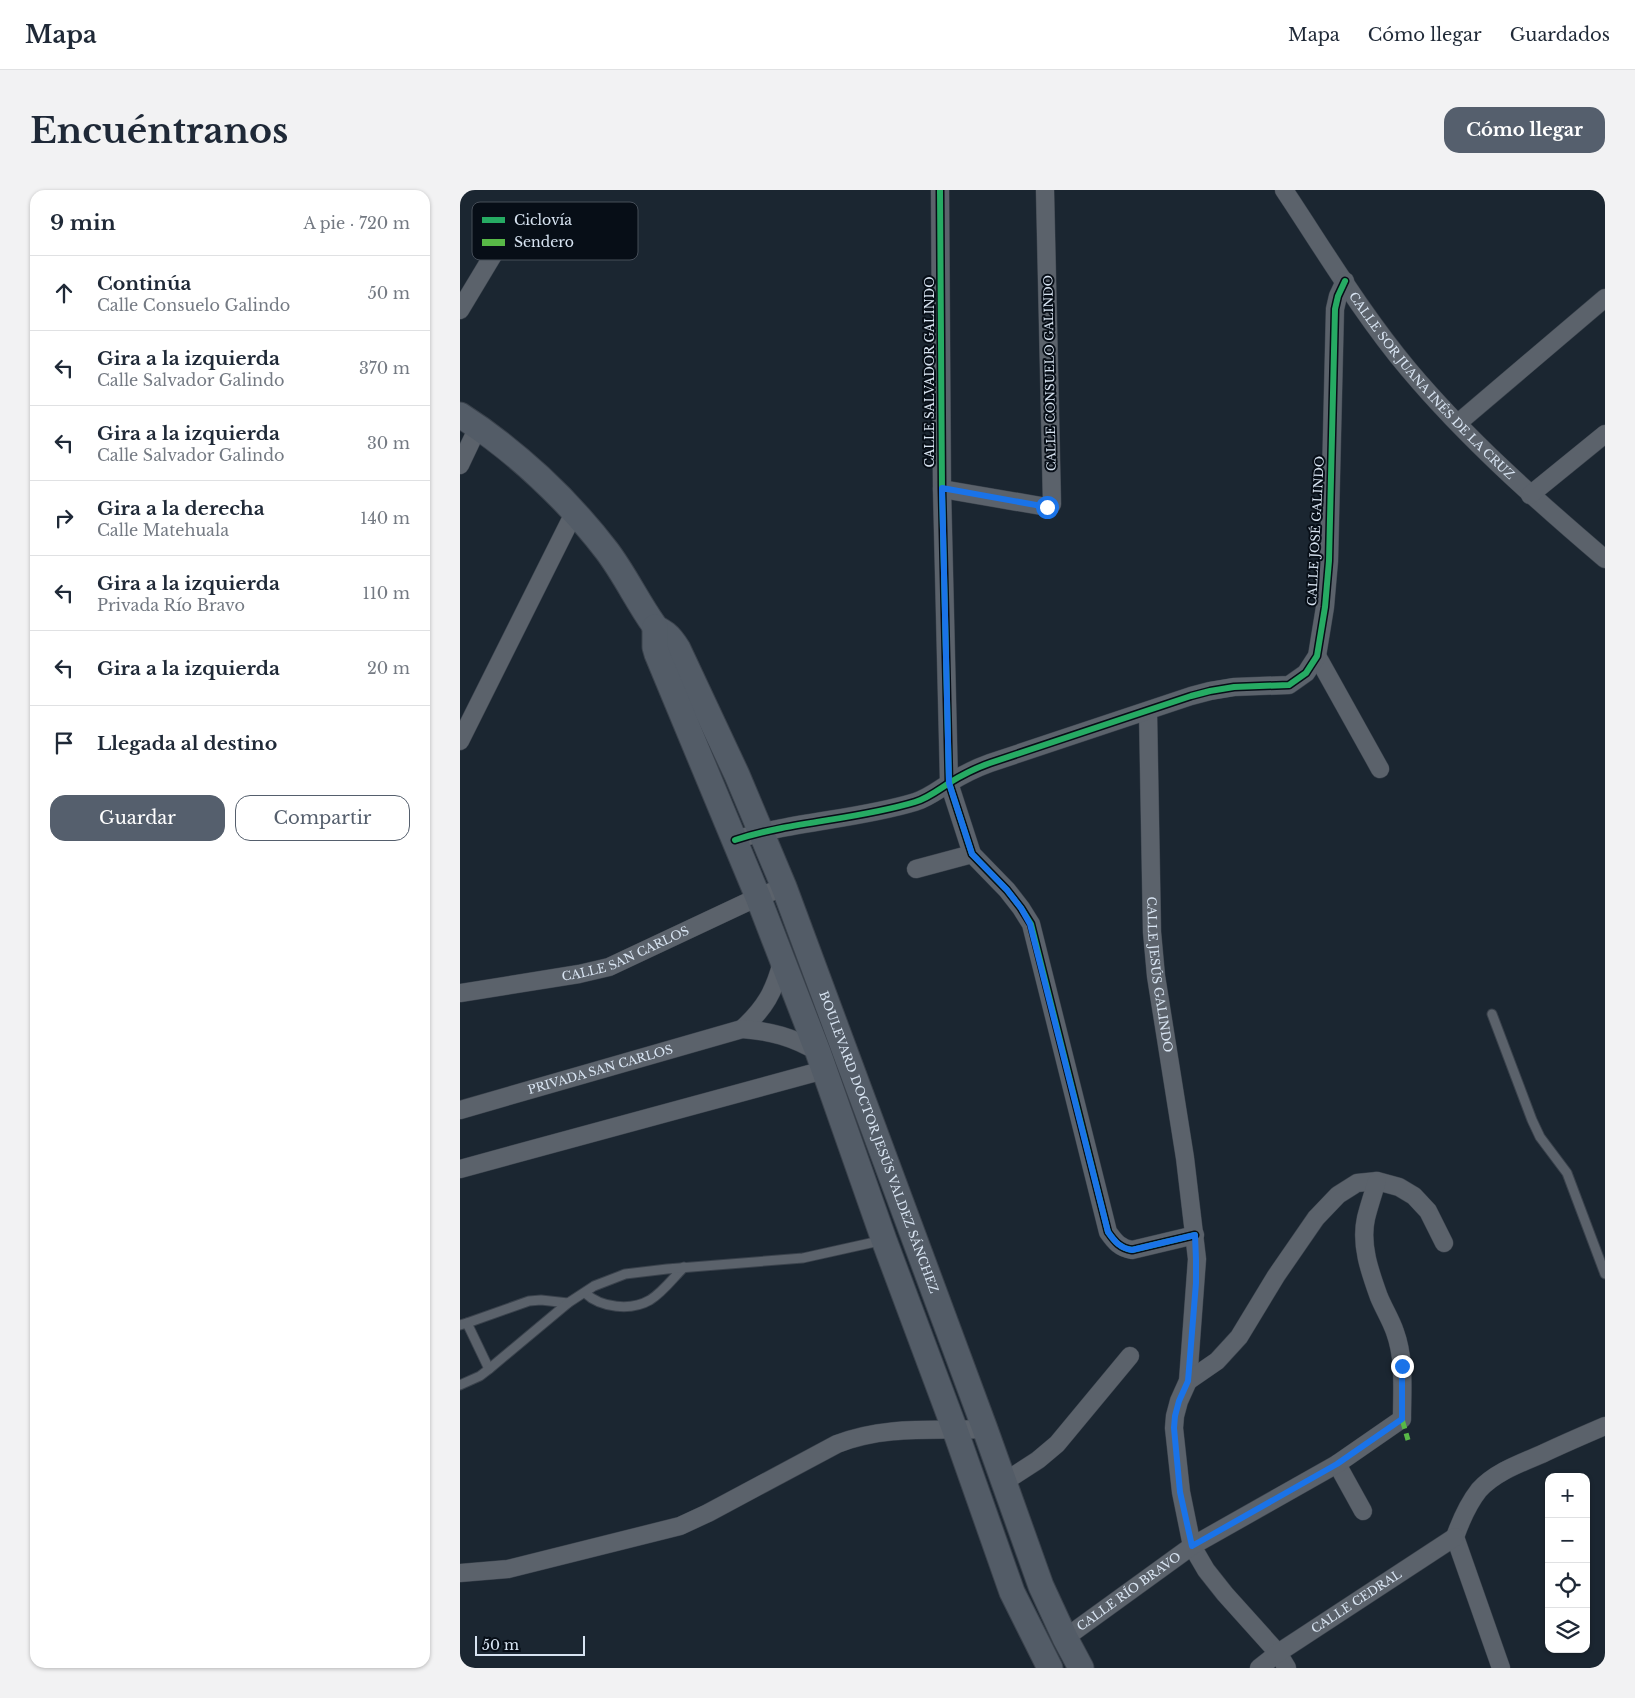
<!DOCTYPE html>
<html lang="es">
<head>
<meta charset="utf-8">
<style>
	body { margin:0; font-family:"Libre Baskerville",serif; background:#f2f2f3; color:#1f2937 }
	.controls { position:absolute; right:15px; bottom:15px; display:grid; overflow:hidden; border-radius:10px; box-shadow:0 1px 4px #0004 }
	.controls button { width:45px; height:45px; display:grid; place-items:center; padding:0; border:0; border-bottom:1px solid #e0e1e3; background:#fff; color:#1f2937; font:25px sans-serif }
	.scale { position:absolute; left:15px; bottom:12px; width:110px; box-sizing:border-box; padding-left:5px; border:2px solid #d8e4f2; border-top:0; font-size:14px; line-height:18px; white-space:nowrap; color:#d8e4f2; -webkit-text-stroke:4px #070e17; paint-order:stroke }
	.stop { position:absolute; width:15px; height:15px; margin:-11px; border:4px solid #1a73e8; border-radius:50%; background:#fff }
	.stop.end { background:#1a73e8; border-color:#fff; box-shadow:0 1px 5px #0008 }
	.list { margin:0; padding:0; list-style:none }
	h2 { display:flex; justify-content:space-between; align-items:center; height:65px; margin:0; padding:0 20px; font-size:21px }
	h2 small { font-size:16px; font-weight:400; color:#747a83 }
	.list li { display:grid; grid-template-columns:32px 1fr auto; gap:15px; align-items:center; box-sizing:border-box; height:75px; padding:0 20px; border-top:1px solid #e0e1e3 }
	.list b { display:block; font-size:19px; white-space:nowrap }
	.list p { margin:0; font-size:16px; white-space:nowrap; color:#747a83 }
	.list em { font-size:16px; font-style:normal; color:#747a83 }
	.actions { display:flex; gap:10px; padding:15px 20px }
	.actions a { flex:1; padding:11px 0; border:1px solid #555f6d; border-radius:15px; text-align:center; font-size:18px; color:#555f6d }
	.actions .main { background:#555f6d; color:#fff }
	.icon { flex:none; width:28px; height:28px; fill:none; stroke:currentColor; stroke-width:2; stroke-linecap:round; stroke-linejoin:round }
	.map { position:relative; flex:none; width:1145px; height:1478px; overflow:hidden; border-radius:15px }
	header { display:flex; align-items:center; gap:30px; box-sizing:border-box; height:70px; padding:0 25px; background:#fff; border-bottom:1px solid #e0e1e3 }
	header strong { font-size:24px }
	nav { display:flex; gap:28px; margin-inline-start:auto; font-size:18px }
	.intro { display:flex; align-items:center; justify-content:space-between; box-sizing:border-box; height:120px; padding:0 30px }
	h1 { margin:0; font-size:35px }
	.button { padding:12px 22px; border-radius:15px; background:#555f6d; color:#fff; font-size:18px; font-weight:700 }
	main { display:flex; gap:30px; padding:0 30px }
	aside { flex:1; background:#fff; border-radius:15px; box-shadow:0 1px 4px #0004 }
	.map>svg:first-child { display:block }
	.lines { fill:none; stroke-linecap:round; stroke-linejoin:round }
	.lane-casing { stroke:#3a424c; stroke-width:11 }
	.street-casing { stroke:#3a424c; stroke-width:19 }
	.secondary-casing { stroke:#3a424c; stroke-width:27 }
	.lane { stroke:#5b626b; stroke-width:9 }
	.street { stroke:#5b626b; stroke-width:18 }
	.secondary { stroke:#535c67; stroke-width:25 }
	.quiet { stroke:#58b947; stroke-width:5; stroke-dasharray:10 5; stroke-linecap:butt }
	.cycleway-casing { stroke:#070e17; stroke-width:9 }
	.cycleway { stroke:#26ab63; stroke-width:6 }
	.route { stroke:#1a73e8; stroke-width:6 }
	.labels { text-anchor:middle; stroke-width:4; stroke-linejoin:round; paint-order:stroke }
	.street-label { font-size:12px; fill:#d8e4f2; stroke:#070e17 }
	.key { fill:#070e17; stroke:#464e59; stroke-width:1 }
	.key-label { font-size:14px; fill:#d8e4f2 }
</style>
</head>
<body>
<header>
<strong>Mapa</strong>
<nav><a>Mapa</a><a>Cómo llegar</a><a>Guardados</a></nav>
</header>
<div class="intro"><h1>Encuéntranos</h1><a class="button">Cómo llegar</a></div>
<main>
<aside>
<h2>9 min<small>A pie · 720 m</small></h2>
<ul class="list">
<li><svg class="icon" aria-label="ahead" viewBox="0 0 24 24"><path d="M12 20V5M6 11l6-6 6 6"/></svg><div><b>Continúa</b><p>Calle Consuelo Galindo</p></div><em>50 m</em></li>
<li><svg class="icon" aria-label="left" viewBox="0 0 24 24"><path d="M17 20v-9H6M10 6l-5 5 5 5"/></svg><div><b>Gira a la izquierda</b><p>Calle Salvador Galindo</p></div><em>370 m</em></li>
<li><svg class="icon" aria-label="left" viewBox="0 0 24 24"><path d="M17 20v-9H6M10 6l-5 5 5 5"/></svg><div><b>Gira a la izquierda</b><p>Calle Salvador Galindo</p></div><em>30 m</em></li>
<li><svg class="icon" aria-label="right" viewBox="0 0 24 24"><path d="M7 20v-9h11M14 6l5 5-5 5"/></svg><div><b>Gira a la derecha</b><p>Calle Matehuala</p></div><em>140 m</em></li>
<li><svg class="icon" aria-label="left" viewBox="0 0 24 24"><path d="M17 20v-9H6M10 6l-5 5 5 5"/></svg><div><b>Gira a la izquierda</b><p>Privada Río Bravo</p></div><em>110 m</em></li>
<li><svg class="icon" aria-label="left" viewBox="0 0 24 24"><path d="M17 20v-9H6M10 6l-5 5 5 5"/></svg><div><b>Gira a la izquierda</b></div><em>20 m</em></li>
<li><svg class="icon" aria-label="arrive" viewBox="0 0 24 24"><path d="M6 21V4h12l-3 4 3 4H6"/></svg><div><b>Llegada al destino</b></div></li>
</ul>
<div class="actions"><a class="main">Guardar</a><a>Compartir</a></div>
</aside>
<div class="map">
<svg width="1145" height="1478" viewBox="0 0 1145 1478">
	<rect width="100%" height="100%" fill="#1b2631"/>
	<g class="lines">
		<!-- lane casing -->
		<g class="lane-casing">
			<g id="lane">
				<polyline points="1032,824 1072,930 1080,947 1107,983 1145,1084"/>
				<path d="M125 1103C141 1118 171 1121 190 1110 203 1102 213 1088 224 1077"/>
				<polyline points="7,1133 69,1111 81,1110 108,1113"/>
				<polyline points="0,1135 7,1133 29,1179"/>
				<polyline points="0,1195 20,1186 29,1179 108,1113 134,1096 165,1084 207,1079 343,1068 424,1050"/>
			</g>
		</g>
		<!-- street casing -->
		<g class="street-casing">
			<g id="street">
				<path d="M480 0 482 299 489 593 512 664 547 700 561 718 571 734 648 1042C655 1052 660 1058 672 1060L735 1045"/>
				<path id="s1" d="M824 0C864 60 902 124 949 180 1008 250 1076 310 1145 369"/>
				<polyline points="0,120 59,22"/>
				<polyline points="998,233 1145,108"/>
				<polyline points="0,275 18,237"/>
				<polyline points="482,299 587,317 592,314 585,0"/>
				<polyline points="1070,305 1145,244"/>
				<polyline points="857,466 920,579"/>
				<path id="s2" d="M688 521 692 742 696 786 725 968 737 1069 728 1191 719 1211 715 1226 714 1238 721 1302 732 1356 746 1380 765 1404 818 1463 827 1478"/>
				<polyline points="0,551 114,323"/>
				<path d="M275 650C333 631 396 630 455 612 468 608 478 600 489 593 502 585 516 578 530 573L731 506 750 501 774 497 829 495 846 483 857 466 865 417 869 371 875 119 878 106 885 91"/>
				<polyline points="456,679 512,664"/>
				<path id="s3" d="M0 803 119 784 149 777 298 707 324 697"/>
				<path d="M282 839C305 818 314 802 322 772"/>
				<path id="s4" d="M0 920 282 839C310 841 333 847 358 862"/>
				<polyline points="0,979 364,880"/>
				<polyline points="728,1191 757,1171 779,1147 816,1086 856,1028 878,1005 897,993 917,991 939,997 954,1006 968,1021 984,1053"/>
				<polyline points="877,1274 903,1321"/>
				<polyline points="544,1292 578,1270 597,1254 670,1166"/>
				<path d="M995 1347C1001 1330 1008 1314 1019 1300 1035 1282 1061 1273 1082 1264 1103 1254 1124 1245 1145 1236"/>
				<polyline points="995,1347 1041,1478"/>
				<path d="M0 1383 48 1379 220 1336 248 1323 377 1254C426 1235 474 1241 525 1239"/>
				<path id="s5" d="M605 1448 732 1356 877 1274 942 1229C942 1200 945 1169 935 1142 931 1130 924 1119 919 1107 910 1082 900 1055 906 1028 909 1016 913 1004 917 991"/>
				<path id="s6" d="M799 1478 818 1463 995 1347"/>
			</g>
		</g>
		<!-- secondary casing -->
		<g class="secondary-casing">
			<g id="secondary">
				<path id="s7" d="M0 225C55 260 108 310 147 361 165 385 177 411 194 435 197 439 202 441 206 444 211 448 215 454 218 459L277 585 324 697 525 1239 581 1396 605 1448 621 1478"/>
				<polyline points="195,437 195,457 197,464 298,707 358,862 424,1050 495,1240 552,1402 590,1478"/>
			</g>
		</g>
		<!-- lane -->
		<use href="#lane" class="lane"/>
		<!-- street -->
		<use href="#street" class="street"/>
		<!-- secondary -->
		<use href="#secondary" class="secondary"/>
		<!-- quiet -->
		<polyline class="quiet" points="942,1229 948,1250"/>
		<!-- cycleway casing -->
		<g class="cycleway-casing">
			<g id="cycleway">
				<path d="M480 0 482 299 489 593 512 664 547 700 561 718 571 734 648 1042C655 1052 660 1058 672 1060L735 1045"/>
				<path d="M275 650C333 631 396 630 455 612 468 608 478 600 489 593 502 585 516 578 530 573L731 506 750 501 774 497 829 495 846 483 857 466 865 417 869 371 875 119 878 106 885 91"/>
			</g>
		</g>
		<!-- cycleway -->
		<use href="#cycleway" class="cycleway"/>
	</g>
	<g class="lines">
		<!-- route -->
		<path class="route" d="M587 317 482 298 489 593 512 664 547 700 561 718 570 734 648 1042C655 1052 660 1058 672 1060L735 1045 736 1069V1093L728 1191 719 1211 715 1226 714 1238 720 1302 732 1356 877 1274 942 1229V1176"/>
	</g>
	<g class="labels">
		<!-- street labels -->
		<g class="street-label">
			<text transform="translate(470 182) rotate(-90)" y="4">CALLE SALVADOR GALINDO</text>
			<text transform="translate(590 183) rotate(-91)" y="4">CALLE CONSUELO GALINDO</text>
			<text dy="4" stroke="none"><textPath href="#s1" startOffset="246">CALLE SOR JUANA INÉS DE LA CRUZ</textPath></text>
			<text transform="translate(856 341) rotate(-87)" y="4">CALLE JOSÉ GALINDO</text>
			<text dy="4" stroke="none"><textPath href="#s3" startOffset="171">CALLE SAN CARLOS</textPath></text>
			<text dy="4" stroke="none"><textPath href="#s2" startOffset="264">CALLE JESÚS GALINDO</textPath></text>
			<text dy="4" stroke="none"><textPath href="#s4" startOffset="146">PRIVADA SAN CARLOS</textPath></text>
			<text dy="4" stroke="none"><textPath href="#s7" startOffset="856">BOULEVARD DOCTOR JESÚS VALDEZ SÁNCHEZ</textPath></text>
			<text dy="4" stroke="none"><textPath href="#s5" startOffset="79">CALLE RÍO BRAVO</textPath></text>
			<text dy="4" stroke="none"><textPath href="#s6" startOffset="118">CALLE CEDRAL</textPath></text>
		</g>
	</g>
	<!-- legend -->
	<rect x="12" y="12" width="166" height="58" rx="8" class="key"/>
	<rect x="22" y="27" width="23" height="6" fill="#26ab63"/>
	<rect x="22" y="49" width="23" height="7" fill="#58b947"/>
	<g class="key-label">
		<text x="54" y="35">Ciclovía</text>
		<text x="54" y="57">Sendero</text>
	</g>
</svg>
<div class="controls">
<button>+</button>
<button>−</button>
<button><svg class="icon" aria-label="locate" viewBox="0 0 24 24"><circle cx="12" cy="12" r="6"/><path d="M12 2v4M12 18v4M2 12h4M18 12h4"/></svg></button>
<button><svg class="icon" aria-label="layers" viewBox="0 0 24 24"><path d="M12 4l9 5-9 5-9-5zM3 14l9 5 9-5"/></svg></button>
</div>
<div class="scale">50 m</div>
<div class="stop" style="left:587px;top:317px"></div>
<div class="stop end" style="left:942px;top:1176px"></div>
</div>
</main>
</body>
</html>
